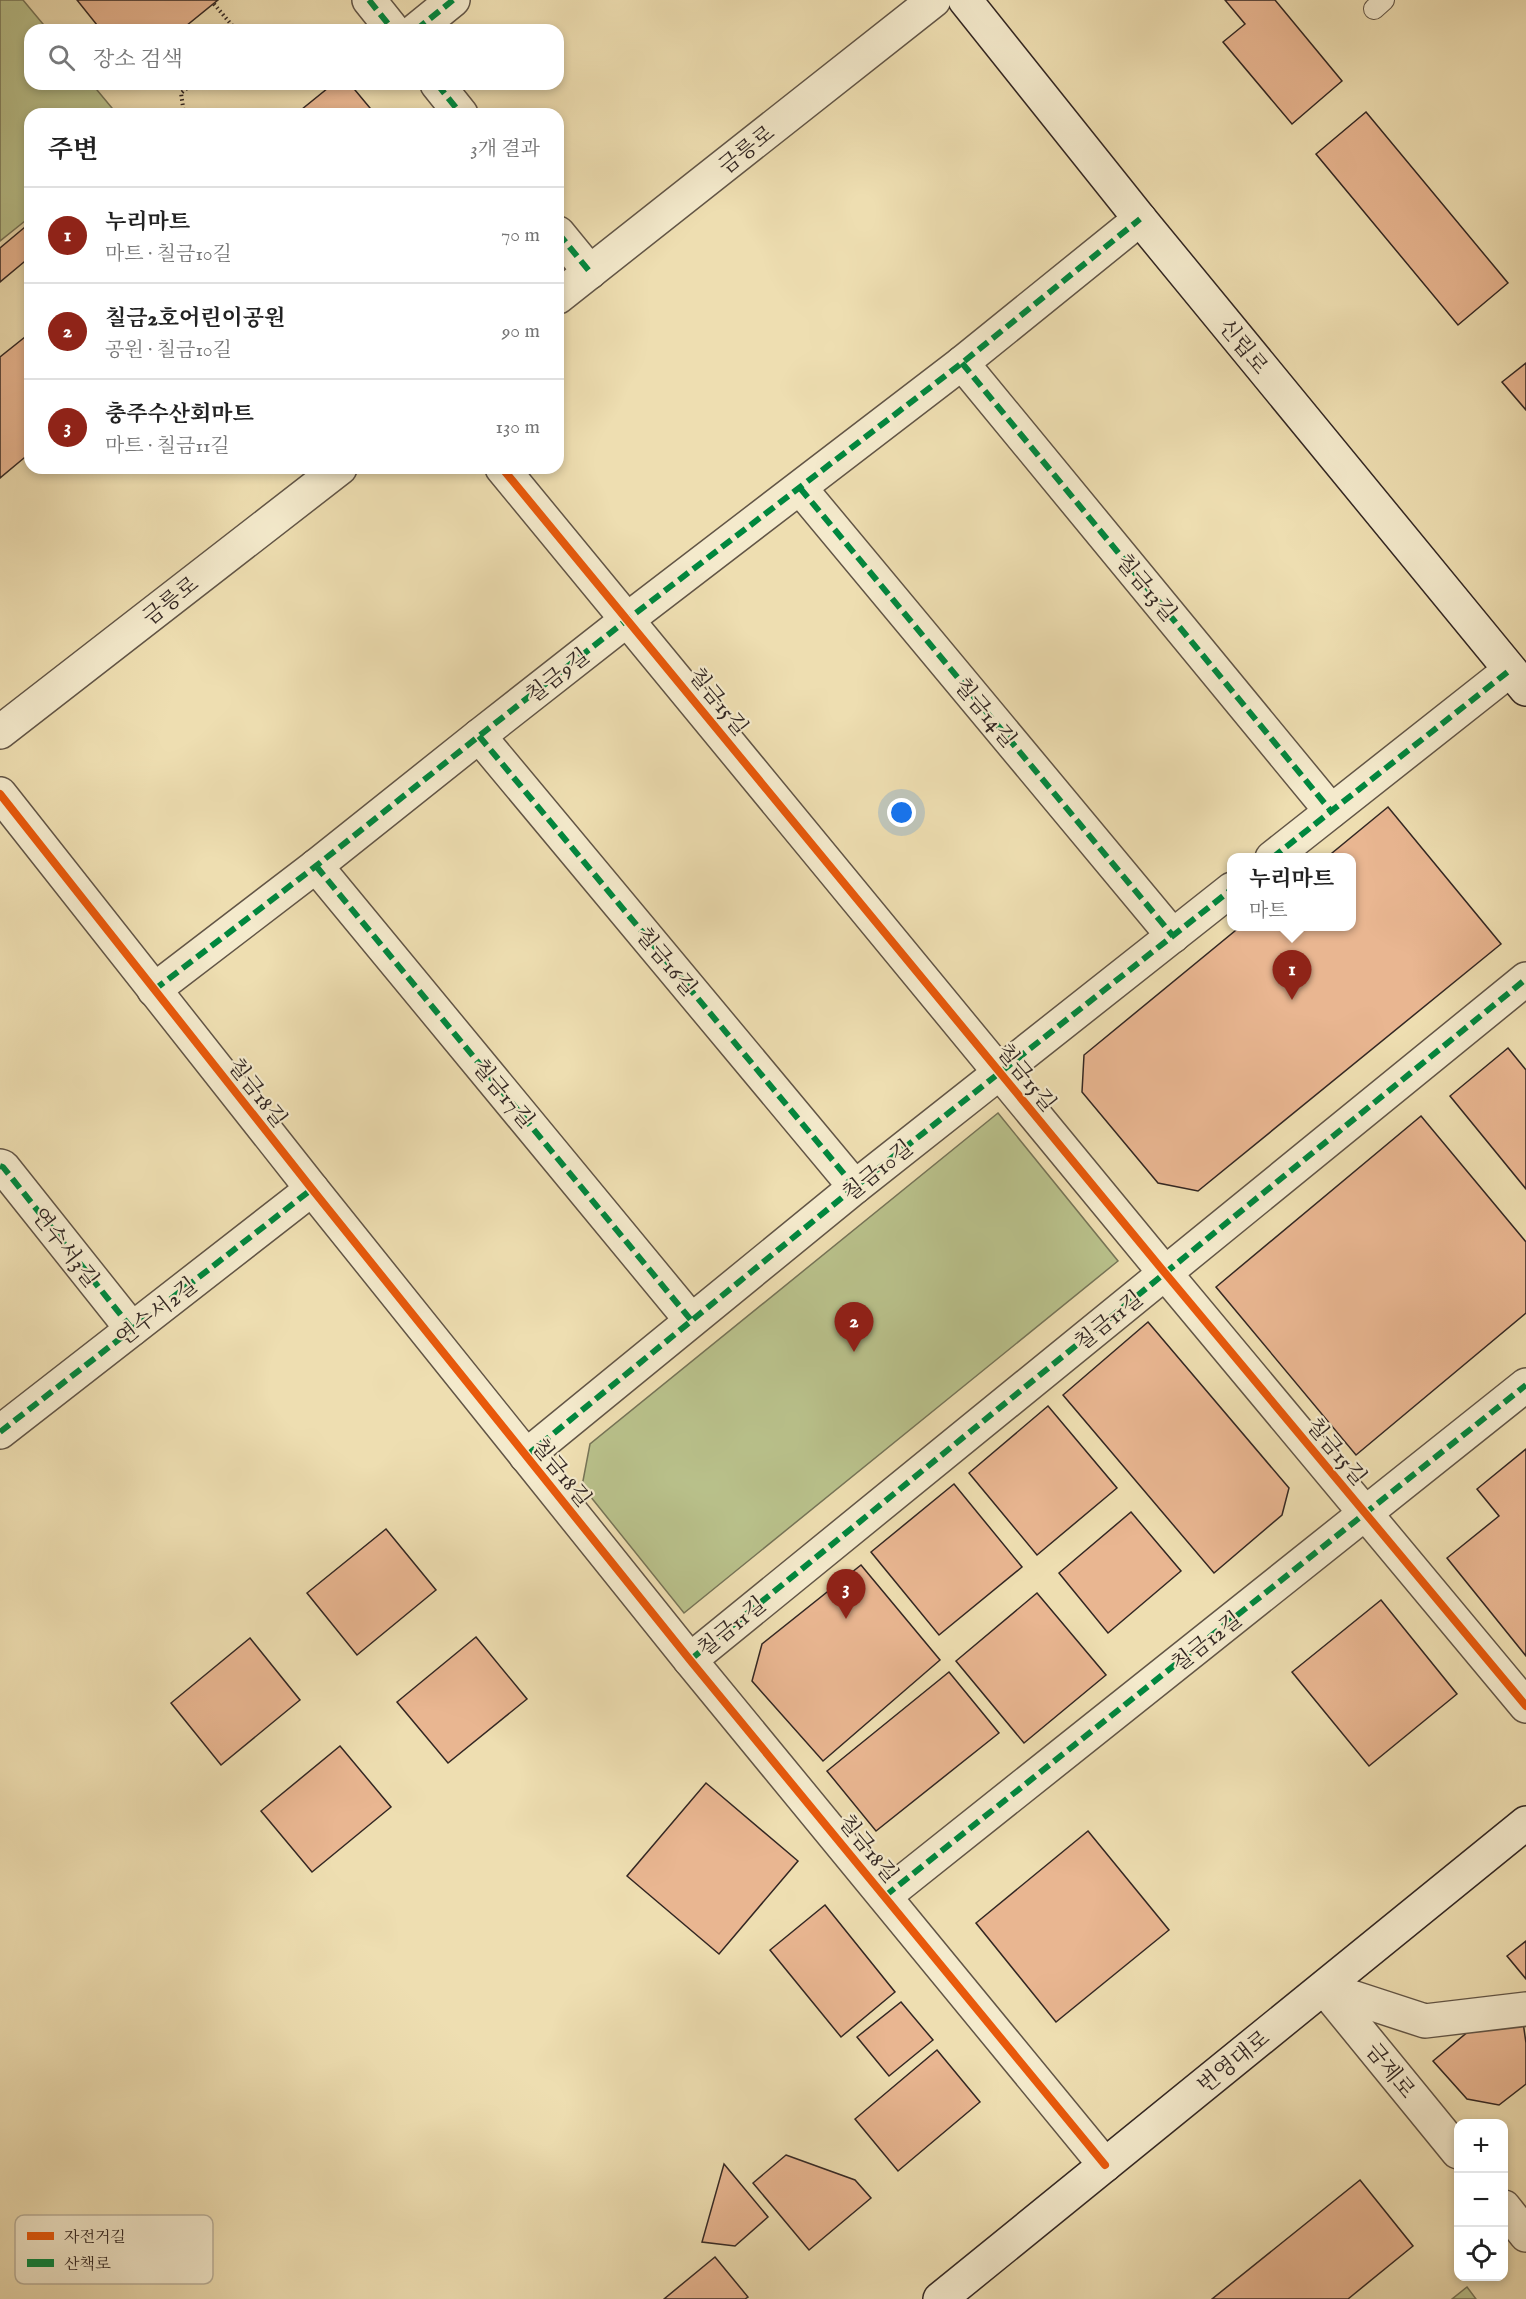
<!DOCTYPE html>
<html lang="ko">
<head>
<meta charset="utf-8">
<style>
	body { margin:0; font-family:"IM FELL English","Noto Serif KR",serif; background:#f6f6f6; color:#222 }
	.controls { position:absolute; right:18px; bottom:18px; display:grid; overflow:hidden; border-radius:12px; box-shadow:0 3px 9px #0003 }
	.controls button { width:54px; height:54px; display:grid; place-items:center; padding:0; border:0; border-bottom:2px solid #e0e0e0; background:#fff; color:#222; font:30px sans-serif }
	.you { position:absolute; left:902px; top:813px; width:21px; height:21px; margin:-15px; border:4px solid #fff; border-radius:50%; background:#1a73e8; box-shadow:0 0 0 9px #1a73e833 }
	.badge { display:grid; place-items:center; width:39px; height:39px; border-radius:50%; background:#8f2418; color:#fff; font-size:20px; font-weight:700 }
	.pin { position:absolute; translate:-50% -50px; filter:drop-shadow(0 2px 3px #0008) }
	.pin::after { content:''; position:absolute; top:32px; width:21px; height:18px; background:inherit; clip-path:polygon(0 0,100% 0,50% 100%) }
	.popup { position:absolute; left:1227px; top:853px; width:129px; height:78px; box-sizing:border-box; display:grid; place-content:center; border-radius:12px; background:#fff; filter:drop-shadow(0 2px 4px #0005); font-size:20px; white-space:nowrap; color:#767676 }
	.popup b { font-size:22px; color:#222 }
	.popup::after { content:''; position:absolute; left:50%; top:100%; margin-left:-12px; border:12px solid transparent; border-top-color:#fff }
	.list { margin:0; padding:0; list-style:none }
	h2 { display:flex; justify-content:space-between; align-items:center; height:78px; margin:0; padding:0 24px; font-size:26px }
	h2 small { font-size:20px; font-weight:400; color:#767676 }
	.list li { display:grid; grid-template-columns:39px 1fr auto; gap:18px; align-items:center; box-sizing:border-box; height:96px; padding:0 24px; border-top:2px solid #e0e0e0 }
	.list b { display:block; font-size:22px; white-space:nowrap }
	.list p { margin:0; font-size:20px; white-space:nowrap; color:#767676 }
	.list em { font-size:20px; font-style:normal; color:#767676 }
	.icon { flex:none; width:33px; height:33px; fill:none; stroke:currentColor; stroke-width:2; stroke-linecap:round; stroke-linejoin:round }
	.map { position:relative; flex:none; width:1526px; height:2299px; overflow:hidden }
	.search { position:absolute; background:#fff; box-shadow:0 3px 9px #0003; left:24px; top:24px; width:540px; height:66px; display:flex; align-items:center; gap:15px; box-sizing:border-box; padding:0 21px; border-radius:18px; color:#767676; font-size:22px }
	.panel { position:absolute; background:#fff; box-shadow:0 3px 9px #0003; left:24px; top:108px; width:540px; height:366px; border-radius:18px }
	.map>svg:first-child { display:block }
	.green { fill:#b9c18b; stroke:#767457; stroke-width:1.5 }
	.building { fill:#e9b691; stroke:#332723; stroke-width:1.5 }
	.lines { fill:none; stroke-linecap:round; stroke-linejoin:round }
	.lane-casing { stroke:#625546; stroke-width:22 }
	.street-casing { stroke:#625546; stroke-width:36 }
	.secondary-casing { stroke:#332723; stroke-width:36 }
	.path { stroke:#332723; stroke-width:4; stroke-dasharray:1.5 3; stroke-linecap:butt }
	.lane { stroke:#f4eacc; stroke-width:20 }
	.street { stroke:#f4eacc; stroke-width:33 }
	.secondary { stroke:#f4eacc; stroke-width:33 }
	.quiet { stroke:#00873e; stroke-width:6; stroke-dasharray:12 6; stroke-linecap:butt }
	.cycleway-casing { stroke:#f4eacc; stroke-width:11 }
	.cycleway { stroke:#e8590c; stroke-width:8 }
	.labels { text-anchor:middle; stroke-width:4.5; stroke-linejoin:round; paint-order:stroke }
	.street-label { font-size:22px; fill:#332723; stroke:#f4eacc }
	.key { fill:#f4eacc; stroke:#bab099; stroke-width:1.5 }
	.key-label { font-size:16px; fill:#332723 }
</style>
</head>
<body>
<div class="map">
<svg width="1526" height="2299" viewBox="0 0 1526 2299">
	<rect width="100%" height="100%" fill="#eedeb1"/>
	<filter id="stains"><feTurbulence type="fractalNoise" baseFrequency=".00333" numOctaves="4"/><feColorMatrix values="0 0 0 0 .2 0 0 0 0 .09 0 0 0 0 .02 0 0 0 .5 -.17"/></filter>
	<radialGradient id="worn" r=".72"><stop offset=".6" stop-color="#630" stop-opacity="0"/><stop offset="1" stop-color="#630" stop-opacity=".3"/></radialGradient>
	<!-- green -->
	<g class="green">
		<polygon points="0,0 23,0 48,30 30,30 30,84 92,84 117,114 30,114 30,217 0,241"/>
		<polygon points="998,1113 1118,1261 684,1613 582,1486 590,1444"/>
		<polygon points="1467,2287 1476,2299 1452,2299"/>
	</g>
	<!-- building -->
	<g class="building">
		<polygon points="77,0 218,0 181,30 101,30"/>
		<polygon points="1225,0 1275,0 1342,81 1292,124 1223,42 1245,24"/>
		<polygon points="333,84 350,84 375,114 296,114"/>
		<polygon points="1366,112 1508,283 1458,325 1316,154"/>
		<polygon points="25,227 30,234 30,257 0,282 0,248"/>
		<polygon points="30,333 30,453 0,478 0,357"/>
		<polygon points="1526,363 1526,410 1502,382"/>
		<polygon points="1388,807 1501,944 1198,1191 1158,1183 1082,1092 1084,1055 1241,926 1352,926 1352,858 1326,858"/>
		<polygon points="1508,1048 1526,1070 1526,1189 1450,1096"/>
		<polygon points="1421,1116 1526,1242 1526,1313 1356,1455 1216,1287"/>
		<polygon points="1148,1322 1289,1488 1282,1515 1214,1573 1063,1395"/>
		<polygon points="1048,1406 1117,1488 1037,1555 969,1473"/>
		<polygon points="1526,1449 1526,1656 1447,1558 1499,1516 1477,1489"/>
		<polygon points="954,1484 1022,1567 939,1635 871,1552"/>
		<polygon points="1131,1512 1181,1571 1108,1633 1059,1573"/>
		<polygon points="386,1529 436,1590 357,1655 307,1593"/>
		<polygon points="861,1565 940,1660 823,1761 752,1681 762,1644"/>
		<polygon points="1037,1593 1106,1675 1024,1743 956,1661"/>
		<polygon points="1381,1600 1457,1694 1369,1766 1292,1672"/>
		<polygon points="476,1637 527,1699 448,1763 397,1702"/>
		<polygon points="250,1638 300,1700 221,1765 171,1703"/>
		<polygon points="949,1672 999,1733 876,1831 827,1771"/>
		<polygon points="340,1746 391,1807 312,1872 261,1811"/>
		<polygon points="706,1783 798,1861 719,1954 627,1876"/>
		<polygon points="1088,1831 1169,1930 1056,2022 976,1923"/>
		<polygon points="825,1905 895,1992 841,2037 770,1950"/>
		<polygon points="1526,1941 1526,1979 1507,1956"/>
		<polygon points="901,2002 933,2040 889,2076 857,2037"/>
		<polygon points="1488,2015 1523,2022 1526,2043 1526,2084 1499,2105 1467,2099 1433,2061"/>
		<polygon points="937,2050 980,2102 898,2171 855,2119"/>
		<polygon points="786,2155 855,2180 871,2198 809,2250 753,2183"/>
		<polygon points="724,2164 768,2217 735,2246 702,2242"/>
		<polygon points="1360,2180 1413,2246 1348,2299 1212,2299"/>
		<polygon points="715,2257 748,2297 745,2299 664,2299"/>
	</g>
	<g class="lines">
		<!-- lane casing -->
		<g class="lane-casing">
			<polyline id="lane" points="1374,9 1384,0"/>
		</g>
		<!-- street casing -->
		<g class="street-casing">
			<g id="street">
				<polyline points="369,0 393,30"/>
				<polyline points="416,30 453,0"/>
				<polyline points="437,84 461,114"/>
				<polyline points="558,233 590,272"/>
				<polyline points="558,297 934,0"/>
				<polyline points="962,363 1331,811"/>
				<polyline points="502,468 1165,1273 1526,1706"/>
				<polyline points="800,488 1173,936"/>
				<polyline points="0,732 340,468"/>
				<polyline points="479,736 855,1187"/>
				<polyline points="0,794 312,1189 690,1660 1105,2165"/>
				<polyline points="1272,858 1510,670"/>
				<polyline points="316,866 691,1320"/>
				<polyline points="154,990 316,866 479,736 628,619 962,363 1140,219"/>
				<polyline points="0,1166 3,1167 132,1329"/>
				<polyline points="0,1432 312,1189"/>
				<polyline points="526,1456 855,1187 1232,889"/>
				<polyline points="690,1660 1526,979"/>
				<polyline points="885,1896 1526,1385"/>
				<polyline points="1324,1988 1458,2152"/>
				<polyline points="1324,1988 1425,2021 1526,2009"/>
				<polyline points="1504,2207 1526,2235"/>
			</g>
		</g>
		<!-- secondary casing -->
		<g class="secondary-casing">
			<g id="secondary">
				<polyline points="965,0 1140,219 1526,689"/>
				<polyline points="940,2299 1526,1823"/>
			</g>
		</g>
		<!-- path -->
		<g class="path">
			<polyline points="214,4 236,30"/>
			<polyline points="184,114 181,93 192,84"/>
		</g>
		<!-- lane -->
		<use href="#lane" class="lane"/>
		<!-- street -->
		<use href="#street" class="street"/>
		<!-- secondary -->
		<use href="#secondary" class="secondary"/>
		<!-- quiet -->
		<g class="quiet">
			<polyline points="369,0 393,30"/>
			<polyline points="416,30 453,0"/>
			<polyline points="437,84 461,114"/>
			<polyline points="558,233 590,272"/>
			<polyline points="962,363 1331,811"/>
			<polyline points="800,488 1173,936"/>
			<polyline points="479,736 855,1187"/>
			<polyline points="1272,858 1510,670"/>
			<polyline points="316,866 691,1320"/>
			<polyline points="154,990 316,866 479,736 628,619 962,363 1140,219"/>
			<polyline points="0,1166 3,1167 132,1329"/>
			<polyline points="0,1432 312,1189"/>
			<polyline points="526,1456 855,1187 1232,889"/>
			<polyline points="690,1660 1526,979"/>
			<polyline points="885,1896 1526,1385"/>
		</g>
		<!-- cycleway casing -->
		<g class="cycleway-casing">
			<g id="cycleway">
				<polyline points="502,468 1165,1273 1526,1706"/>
				<polyline points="0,794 312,1189 690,1660 1105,2165"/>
			</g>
		</g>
		<!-- cycleway -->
		<use href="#cycleway" class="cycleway"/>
	</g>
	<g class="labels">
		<!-- street labels -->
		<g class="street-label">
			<text transform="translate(746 149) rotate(-38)" y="8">금릉로</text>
			<text transform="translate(1244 346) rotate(51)" y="8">신립로</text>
			<text transform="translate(1147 587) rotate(50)" y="8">칠금13길</text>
			<text transform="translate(170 600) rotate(-38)" y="8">금릉로</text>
			<text transform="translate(557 675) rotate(-38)" y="8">칠금9길</text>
			<text transform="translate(719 701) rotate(51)" y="8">칠금15길</text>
			<text transform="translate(986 712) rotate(50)" y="8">칠금14길</text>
			<text transform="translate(667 961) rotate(50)" y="8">칠금16길</text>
			<text transform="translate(1027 1077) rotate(51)" y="8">칠금15길</text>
			<text transform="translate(258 1092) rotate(52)" y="8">칠금18길</text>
			<text transform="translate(504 1093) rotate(50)" y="8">칠금17길</text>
			<text transform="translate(877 1170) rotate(-39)" y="8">칠금10길</text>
			<text transform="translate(66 1247) rotate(52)" y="8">연수서3길</text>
			<text transform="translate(156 1311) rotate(-38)" y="8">연수서2길</text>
			<text transform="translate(1108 1320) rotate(-39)" y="8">칠금11길</text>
			<text transform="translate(1337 1451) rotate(50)" y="8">칠금15길</text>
			<text transform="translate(562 1472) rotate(51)" y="8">칠금18길</text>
			<text transform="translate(731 1626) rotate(-39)" y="8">칠금11길</text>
			<text transform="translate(1206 1641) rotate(-38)" y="8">칠금12길</text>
			<text transform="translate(869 1848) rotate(51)" y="8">칠금18길</text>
			<text transform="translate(1233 2061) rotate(-39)" y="8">번영대로</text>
			<text transform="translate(1391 2070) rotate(51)" y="8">금제로</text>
		</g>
	</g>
	<!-- legend -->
	<rect x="15" y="2215" width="198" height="69" rx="9" class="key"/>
	<rect x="27" y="2232" width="27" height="8" fill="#e8590c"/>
	<rect x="27" y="2259" width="27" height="8" fill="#00873e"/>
	<g class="key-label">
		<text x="64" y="2242">자전거길</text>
		<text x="64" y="2269">산책로</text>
	</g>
	<rect width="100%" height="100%" filter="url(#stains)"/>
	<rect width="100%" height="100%" fill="url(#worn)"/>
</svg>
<div class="controls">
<button>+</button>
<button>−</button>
<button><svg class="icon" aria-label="locate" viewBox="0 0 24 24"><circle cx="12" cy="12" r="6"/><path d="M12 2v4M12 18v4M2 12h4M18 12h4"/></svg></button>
</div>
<div class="you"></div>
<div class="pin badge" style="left:1292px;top:1000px">1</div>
<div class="popup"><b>누리마트</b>마트</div>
<div class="pin badge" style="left:854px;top:1352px">2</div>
<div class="pin badge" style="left:846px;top:1619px">3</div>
<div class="search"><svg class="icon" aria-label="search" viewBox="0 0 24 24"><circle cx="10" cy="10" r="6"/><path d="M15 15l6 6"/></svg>장소 검색</div>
<section class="panel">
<h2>주변<small>3개 결과</small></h2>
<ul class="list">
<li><span class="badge">1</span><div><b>누리마트</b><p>마트 · 칠금10길</p></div><em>70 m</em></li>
<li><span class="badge">2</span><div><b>칠금2호어린이공원</b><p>공원 · 칠금10길</p></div><em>90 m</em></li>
<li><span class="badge">3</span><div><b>충주수산회마트</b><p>마트 · 칠금11길</p></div><em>130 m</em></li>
</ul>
</section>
</div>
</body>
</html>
